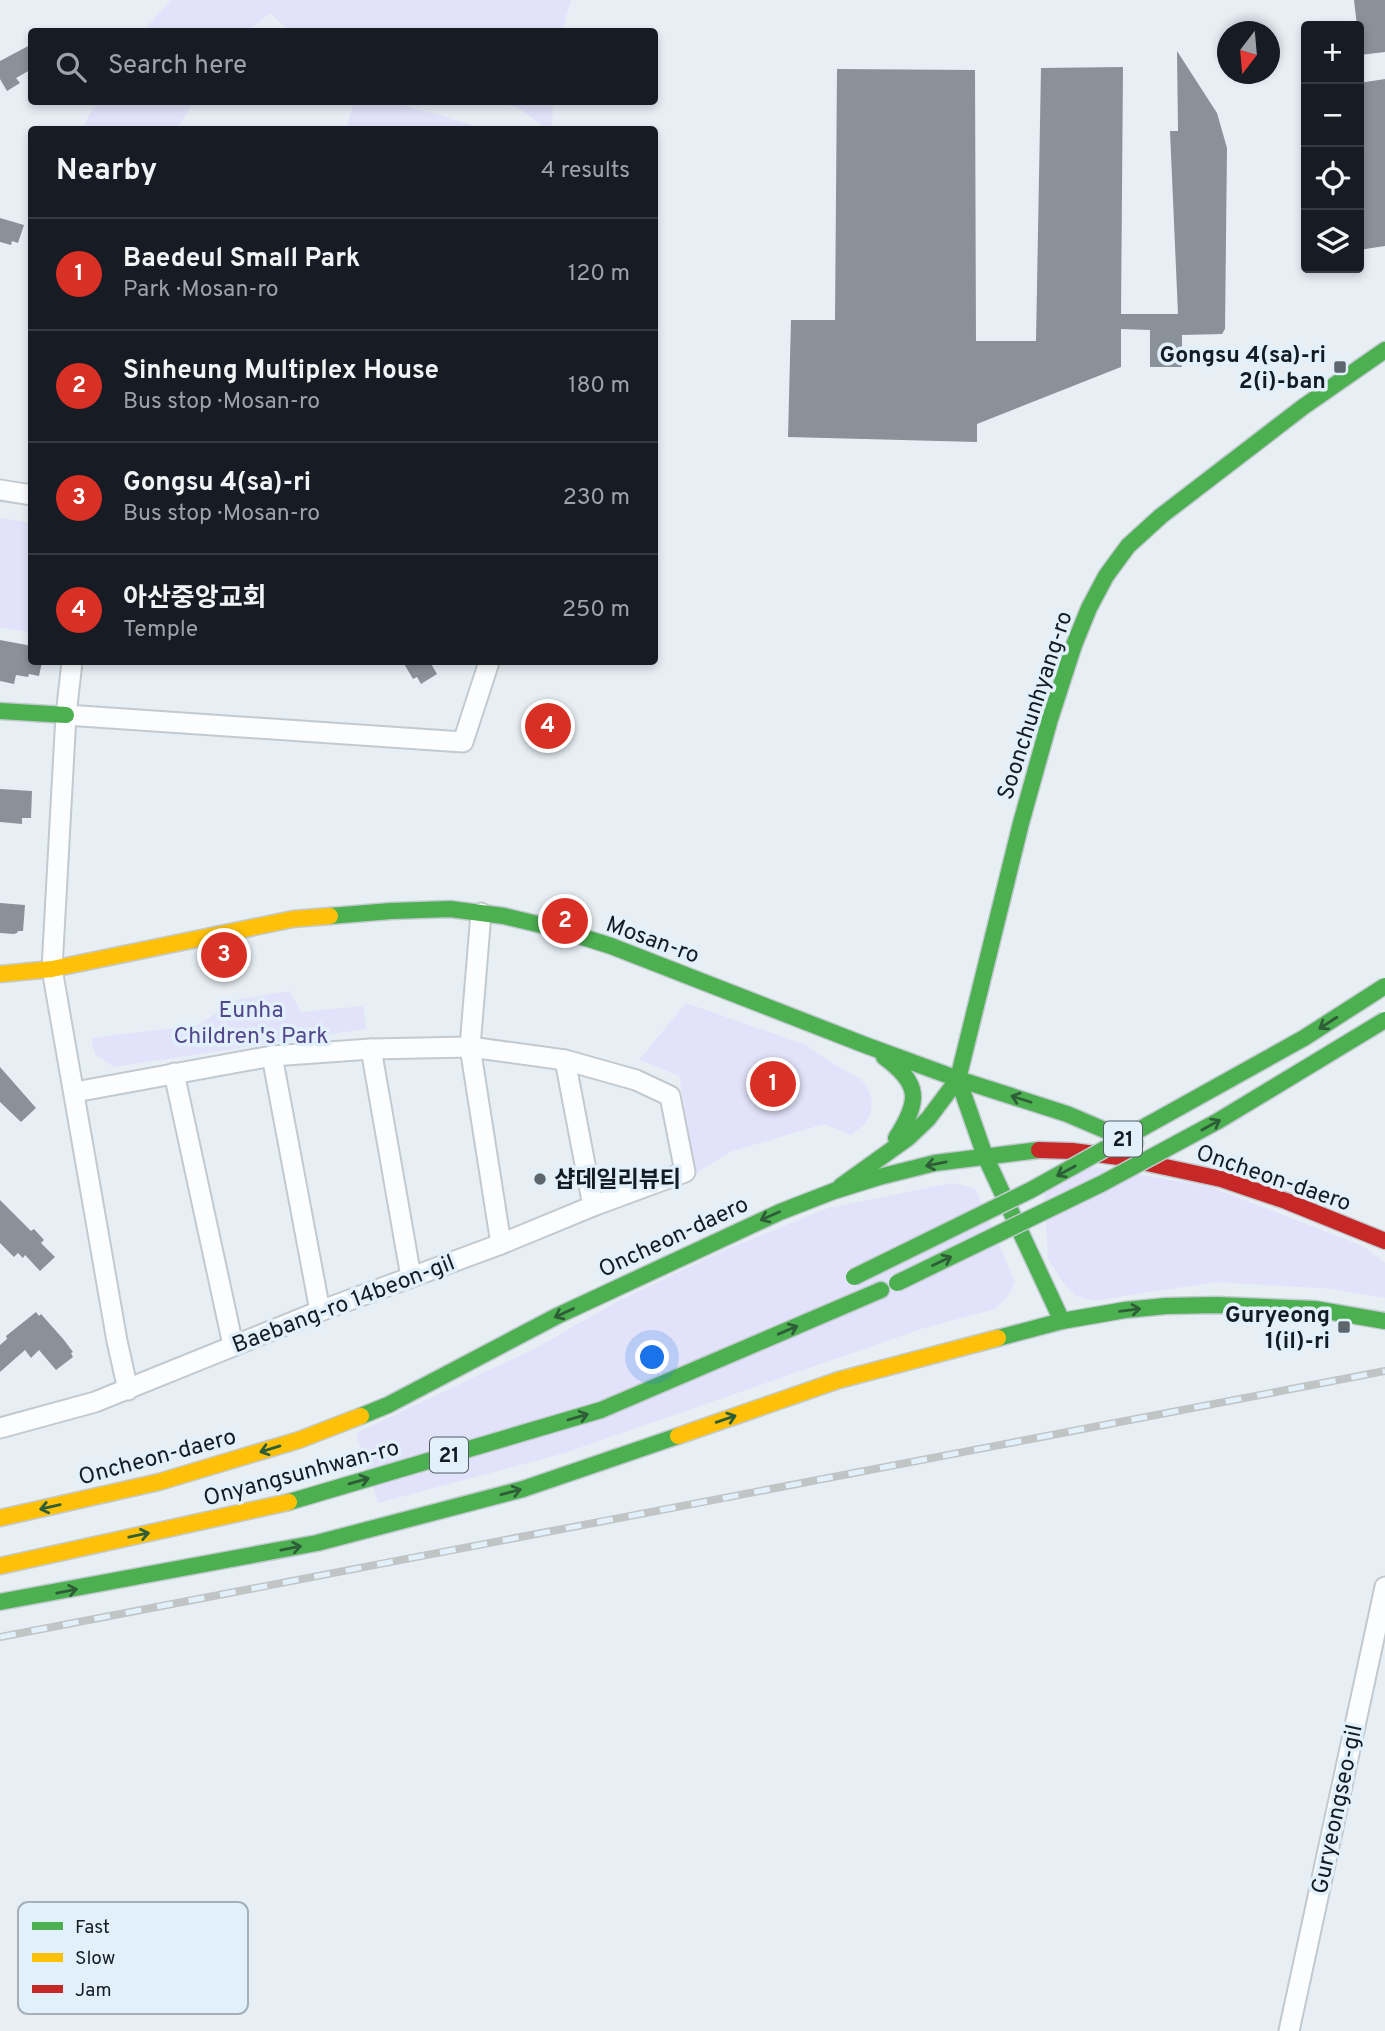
<!DOCTYPE html>
<html lang="en">
<head>
<meta charset="utf-8">
<style>
	body { margin:0; font-family:Overpass,"Noto Sans KR",sans-serif; background:#20242c; color:#f1f3f6 }
	.controls { position:absolute; right:21px; top:21px; display:grid; overflow:hidden; border-radius:7px; box-shadow:0 4px 10px #0003 }
	.controls button { width:63px; height:63px; display:grid; place-items:center; padding:0; border:0; border-bottom:2px solid #363941; background:#171b24; color:#f1f3f6; font:35px sans-serif }
	.compass { position:absolute; left:1217px; top:21px; width:63px; height:63px; border-radius:50%; background:#171b24; box-shadow:0 4px 10px #0003; rotate:196deg }
	.you { position:absolute; left:653px; top:1358px; width:24px; height:24px; margin:-18px; border:5px solid #fff; border-radius:50%; background:#1a73e8; box-shadow:0 0 0 10px #1a73e833 }
	.badge { display:grid; place-items:center; width:46px; height:46px; border-radius:50%; background:#d93025; color:#fff; font-size:23px; font-weight:700 }
	.pin { position:absolute; translate:-50% -50%; border:4px solid #fff; box-shadow:0 2px 7px #0006 }
	.list { margin:0; padding:0; list-style:none }
	h2 { display:flex; justify-content:space-between; align-items:center; height:91px; margin:0; padding:0 28px; font-size:30px }
	h2 small { font-size:23px; font-weight:400; color:#9ea1a6 }
	.list li { display:grid; grid-template-columns:46px 1fr auto; gap:21px; align-items:center; box-sizing:border-box; height:112px; padding:0 28px; border-top:2px solid #363941 }
	.list b { display:block; font-size:26px; white-space:nowrap }
	.list p { margin:0; font-size:23px; white-space:nowrap; color:#9ea1a6 }
	.list em { font-size:23px; font-style:normal; color:#9ea1a6 }
	.icon { flex:none; width:38px; height:38px; fill:none; stroke:currentColor; stroke-width:2; stroke-linecap:round; stroke-linejoin:round }
	.map { position:relative; flex:none; width:1385px; height:2031px; overflow:hidden }
	.search { position:absolute; background:#171b24; box-shadow:0 4px 10px #0003; left:28px; top:28px; width:630px; height:77px; display:flex; align-items:center; gap:18px; box-sizing:border-box; padding:0 24px; border-radius:7px; color:#9ea1a6; font-size:26px }
	.panel { position:absolute; background:#171b24; box-shadow:0 4px 10px #0003; left:28px; top:126px; width:630px; height:539px; border-radius:7px }
	.map>svg:first-child { display:block }
	.green { fill:#e2e3fa }
	.building { fill:#8b9198 }
	.lines { fill:none; stroke-linecap:round; stroke-linejoin:round }
	.street-casing { stroke:#c2cad0; stroke-width:23 }
	.fast-casing { stroke:#c2cad0; stroke-width:19 }
	.slow-casing { stroke:#c2cad0; stroke-width:19 }
	.jam-casing { stroke:#c2cad0; stroke-width:19 }
	.street { stroke:#fbfdfe; stroke-width:19 }
	.fast { stroke:#4caf50; stroke-width:16 }
	.slow { stroke:#ffc107; stroke-width:16 }
	.jam { stroke:#c62828; stroke-width:16 }
	.rail-casing { stroke:#c1c4c5; stroke-width:8 }
	.rail { stroke:#e1f0fb; stroke-width:5; stroke-dasharray:16; stroke-linecap:butt }
	.fast-bridge-casing { stroke:#c2cad0; stroke-width:19; stroke-linecap:butt }
	.fast-bridge { stroke:#4caf50; stroke-width:16 }
	.oneway { stroke:#2d5e37 }
	.poi-dot { fill:#5d666c; stroke:#e1f0fb; stroke-width:2.5 }
	.labels { text-anchor:middle; stroke-width:7; stroke-linejoin:round; paint-order:stroke }
	.shield { fill:#e1f0fb; stroke:#515c63; stroke-width:2 }
	.shield-label { font-size:21px; font-weight:bold; fill:#131c22 }
	.poi-label { font-size:23px; font-weight:bold; fill:#131c22; stroke:#e1f0fb; text-anchor:end }
	.street-label { font-size:23px; fill:#131c22; stroke:#e1f0fb }
	.park-label { font-size:23px; fill:#54488d; stroke:#e1f0fb }
	.key { fill:#e1f0fb; stroke:#a3b0ba; stroke-width:2 }
	.key-label { font-size:19px; fill:#131c22 }
</style>
</head>
<body>
<div class="map">
<svg width="1385" height="2031" viewBox="0 0 1385 2031">
	<rect width="100%" height="100%" fill="#e7eff5"/>
	<!-- green -->
	<g class="green">
		<polygon points="171,0 571,0 562,31 289,31 270,13 248,31 143,31"/>
		<polygon points="96,102 193,102 177,129 82,129"/>
		<polygon points="354,102 393,102 487,129 346,129"/>
		<polygon points="498,102 553,102 552,129 546,129 519,108"/>
		<polygon points="0,518 31,523 31,632 0,628"/>
		<polygon points="290,991 301,1012 363,1006 366,1029 114,1067 95,1054 91,1038 198,1025 239,999"/>
		<polygon points="686,1003 806,1045 830,1062 861,1079 868,1089 872,1100 871,1112 865,1124 851,1135 824,1124 730,1152 695,1174 679,1076 639,1060"/>
		<polygon points="1073,1163 1211,1187 1363,1246 1385,1263 1385,1298 1333,1289 1215,1282 1094,1301 1076,1296 1064,1284 1048,1259 1044,1187"/>
		<polygon points="952,1183 975,1188 1015,1282 1008,1296 995,1309 924,1328 565,1453 378,1503 356,1433 534,1349 616,1302 727,1249 828,1208"/>
	</g>
	<!-- building -->
	<g class="building">
		<polygon points="1354,0 1385,0 1385,52 1360,55 1359,26 1357,26"/>
		<polygon points="32,44 32,69 16,78 20,83 7,91 0,79 0,61"/>
		<polygon points="1177,51 1217,113 1227,148 1225,329 1222,334 1182,335 1182,367 1150,367 1150,330 1121,329 1121,367 977,424 977,442 788,437 791,320 835,320 837,69 975,70 976,341 1036,341 1041,68 1123,67 1121,314 1178,314 1170,131 1178,131"/>
		<polygon points="1385,79 1385,246 1359,250 1359,83"/>
		<polygon points="0,218 24,225 18,243 12,241 11,245 0,242"/>
		<polygon points="0,640 32,646 32,662 42,662 39,676 29,674 28,677 16,675 14,684 0,681"/>
		<polygon points="403,662 430,662 437,674 421,684 417,677 413,679"/>
		<polygon points="0,789 32,791 31,818 22,818 22,824 0,822"/>
		<polygon points="0,903 25,905 23,931 18,931 17,933 14,934 0,933"/>
		<polygon points="0,1067 36,1108 21,1122 0,1102"/>
		<polygon points="0,1200 31,1231 34,1229 44,1240 41,1243 55,1257 40,1271 25,1255 23,1258 18,1253 14,1257 0,1243"/>
		<polygon points="36,1312 39,1316 41,1314 64,1340 73,1352 71,1353 73,1357 56,1370 39,1350 31,1358 25,1350 0,1372 0,1345 7,1339 6,1336"/>
	</g>
	<g class="lines">
		<!-- street casing -->
		<g class="street-casing">
			<g id="street">
				<polyline points="0,490 32,495"/>
				<polyline points="72,662 66,715 52,969 117,1341 128,1390"/>
				<polyline points="66,715 463,742 489,662"/>
				<polyline points="481,913 470,1047 501,1244"/>
				<polyline points="371,1049 411,1277"/>
				<polyline points="272,1056 320,1311"/>
				<polyline points="565,1060 593,1206"/>
				<polyline points="174,1073 233,1345"/>
				<polyline points="0,1428 95,1402 320,1311 501,1244 593,1206 685,1172 670,1096 636,1080 565,1060 470,1047 371,1049 272,1056 75,1092"/>
				<polyline points="1289,2031 1385,1587"/>
			</g>
		</g>
		<!-- fast casing -->
		<g class="fast-casing">
			<g id="fast">
				<polyline points="0,711 66,715"/>
				<polyline points="330,916 391,911 450,909 504,916 554,928 611,946 865,1045 958,1079 1067,1114 1135,1143"/>
				<path d="M884 1057C921 1084 920 1101 896 1138"/>
				<polyline points="958,1079 985,1156 1062,1321"/>
				<polyline points="841,1186 908,1138 928,1119 958,1079 1021,823 1050,719 1074,645 1089,608 1106,576 1128,546 1161,516 1303,407 1385,350"/>
				<polyline points="998,1338 1062,1321 1125,1310 1166,1306 1217,1305 1315,1309 1385,1321"/>
				<polyline points="361,1416 388,1405 557,1316 780,1212 834,1191 879,1177 935,1163 1039,1150"/>
				<polyline points="289,1502 601,1410 881,1290"/>
				<polyline points="0,1602 317,1543 523,1489 678,1436"/>
			</g>
		</g>
		<!-- slow casing -->
		<g class="slow-casing">
			<g id="slow">
				<polyline points="0,974 52,969 293,919 330,916"/>
				<polyline points="678,1436 839,1380 998,1338"/>
				<polyline points="0,1518 159,1482 299,1440 361,1416"/>
				<polyline points="0,1566 289,1502"/>
			</g>
		</g>
		<!-- jam casing -->
		<g class="jam-casing">
			<polyline id="jam" points="1039,1150 1072,1151 1119,1157 1221,1179 1286,1201 1385,1241"/>
		</g>
		<!-- street -->
		<use href="#street" class="street"/>
		<!-- fast -->
		<use href="#fast" class="fast"/>
		<!-- slow -->
		<use href="#slow" class="slow"/>
		<!-- jam -->
		<use href="#jam" class="jam"/>
		<!-- rail casing -->
		<g class="rail-casing">
			<polyline id="rail" points="0,1637 1385,1371"/>
		</g>
		<!-- rail -->
		<use href="#rail" class="rail"/>
		<!-- fast-bridge casing -->
		<g class="fast-bridge-casing">
			<g id="fast-bridge">
				<polyline points="854,1277 1031,1190 1304,1038 1385,986"/>
				<polyline points="897,1283 1103,1183 1218,1121 1385,1020"/>
			</g>
		</g>
		<!-- fast-bridge -->
		<use href="#fast-bridge" class="fast-bridge"/>
	</g>
	<!-- one-way arrows -->
	<defs><path id="oneway-shaft" d="M-6 0H5M1.5-3L5.5 0L1.5 3" fill="none" stroke-width="1.6" stroke-linecap="round" stroke-linejoin="round" transform="scale(1.75)"/></defs>
	<g class="oneway">
		<use href="#oneway-shaft" transform="translate(1328 1023) rotate(147)"/>
		<use href="#oneway-shaft" transform="translate(1021 1099) rotate(-162)"/>
		<use href="#oneway-shaft" transform="translate(1211 1125) rotate(-29)"/>
		<use href="#oneway-shaft" transform="translate(936 1164) rotate(169)"/>
		<use href="#oneway-shaft" transform="translate(1066 1171) rotate(151)"/>
		<use href="#oneway-shaft" transform="translate(770 1216) rotate(156)"/>
		<use href="#oneway-shaft" transform="translate(942 1261) rotate(-26)"/>
		<use href="#oneway-shaft" transform="translate(1130 1310) rotate(-7)"/>
		<use href="#oneway-shaft" transform="translate(564 1313) rotate(154)"/>
		<use href="#oneway-shaft" transform="translate(788 1330) rotate(-23)"/>
		<use href="#oneway-shaft" transform="translate(578 1417) rotate(-16)"/>
		<use href="#oneway-shaft" transform="translate(726 1419) rotate(-19)"/>
		<use href="#oneway-shaft" transform="translate(270 1449) rotate(163)"/>
		<use href="#oneway-shaft" transform="translate(359 1481) rotate(-16)"/>
		<use href="#oneway-shaft" transform="translate(511 1492) rotate(-15)"/>
		<use href="#oneway-shaft" transform="translate(50 1507) rotate(167)"/>
		<use href="#oneway-shaft" transform="translate(139 1535) rotate(-12)"/>
		<use href="#oneway-shaft" transform="translate(291 1548) rotate(-11)"/>
		<use href="#oneway-shaft" transform="translate(67 1591) rotate(-11)"/>
	</g>
	<!-- markers -->
	<g class="poi-dot">
		<rect x="1333" y="360" width="14" height="14" rx="3.5"/>
		<circle cx="540" cy="1179" r="7"/>
		<rect x="1337" y="1320" width="14" height="14" rx="3.5"/>
	</g>
	<g class="labels">
		<!-- shield labels -->
		<g class="shield">
			<rect x="1104" y="1121.5" width="38" height="35" rx="5"/>
			<rect x="430" y="1437.5" width="38" height="35" rx="5"/>
		</g>
		<g class="shield-label">
			<text x="1123" y="1146">21</text>
			<text x="449" y="1462">21</text>
		</g>
		<!-- poi labels -->
		<g class="poi-label">
			<text x="1326" y="362">Gongsu 4(sa)-ri<tspan x="1326" dy="26">2(i)-ban</tspan></text>
			<text x="554" y="1187" text-anchor="start">샵데일리뷰티</text>
			<text x="1330" y="1322">Guryeong<tspan x="1330" dy="26">1(il)-ri</tspan></text>
		</g>
		<!-- street labels -->
		<g class="street-label">
			<text transform="translate(1034 705) rotate(-72)" y="8">Soonchunhyang-ro</text>
			<text transform="translate(653 939) rotate(20)" y="8">Mosan-ro</text>
			<text transform="translate(1274 1177) rotate(19)" y="8">Oncheon-daero</text>
			<text transform="translate(673 1236) rotate(-25)" y="8">Oncheon-daero</text>
			<text transform="translate(343 1303) rotate(-21)" y="8">Baebang-ro 14beon-gil</text>
			<text transform="translate(157 1456) rotate(-15)" y="8">Oncheon-daero</text>
			<text transform="translate(301 1472) rotate(-15)" y="8">Onyangsunhwan-ro</text>
			<text transform="translate(1336 1809) rotate(-78)" y="8">Guryeongseo-gil</text>
		</g>
		<!-- park labels -->
		<g class="park-label">
			<text x="251" y="1017">Eunha<tspan x="251" dy="26">Children's Park</tspan></text>
		</g>
	</g>
	<!-- legend -->
	<rect x="18" y="1902" width="230" height="112" rx="10" class="key"/>
	<rect x="32" y="1922" width="31" height="8" fill="#4caf50"/>
	<rect x="32" y="1953" width="31" height="9" fill="#ffc107"/>
	<rect x="32" y="1985" width="31" height="8" fill="#c62828"/>
	<g class="key-label">
		<text x="75" y="1933">Fast</text>
		<text x="75" y="1964">Slow</text>
		<text x="75" y="1996">Jam</text>
	</g>
</svg>
<div class="controls">
<button>+</button>
<button>−</button>
<button><svg class="icon" aria-label="locate" viewBox="0 0 24 24"><circle cx="12" cy="12" r="6"/><path d="M12 2v4M12 18v4M2 12h4M18 12h4"/></svg></button>
<button><svg class="icon" aria-label="layers" viewBox="0 0 24 24"><path d="M12 4l9 5-9 5-9-5zM3 14l9 5 9-5"/></svg></button>
</div>
<svg class="compass" viewBox="-18 -18 36 36"><path d="M0-13l5 13h-10z" fill="#e53935"/><path d="M0 13l5-13h-10z" fill="#9ea1a6"/></svg>
<div class="you"></div>
<div class="pin badge" style="left:773px;top:1084px">1</div>
<div class="pin badge" style="left:565px;top:921px">2</div>
<div class="pin badge" style="left:224px;top:955px">3</div>
<div class="pin badge" style="left:548px;top:726px">4</div>
<div class="search"><svg class="icon" aria-label="search" viewBox="0 0 24 24"><circle cx="10" cy="10" r="6"/><path d="M15 15l6 6"/></svg>Search here</div>
<section class="panel">
<h2>Nearby<small>4 results</small></h2>
<ul class="list">
<li><span class="badge">1</span><div><b>Baedeul Small Park</b><p>Park · Mosan-ro</p></div><em>120 m</em></li>
<li><span class="badge">2</span><div><b>Sinheung Multiplex House</b><p>Bus stop · Mosan-ro</p></div><em>180 m</em></li>
<li><span class="badge">3</span><div><b>Gongsu 4(sa)-ri</b><p>Bus stop · Mosan-ro</p></div><em>230 m</em></li>
<li><span class="badge">4</span><div><b>아산중앙교회</b><p>Temple</p></div><em>250 m</em></li>
</ul>
</section>
</div>
</body>
</html>
